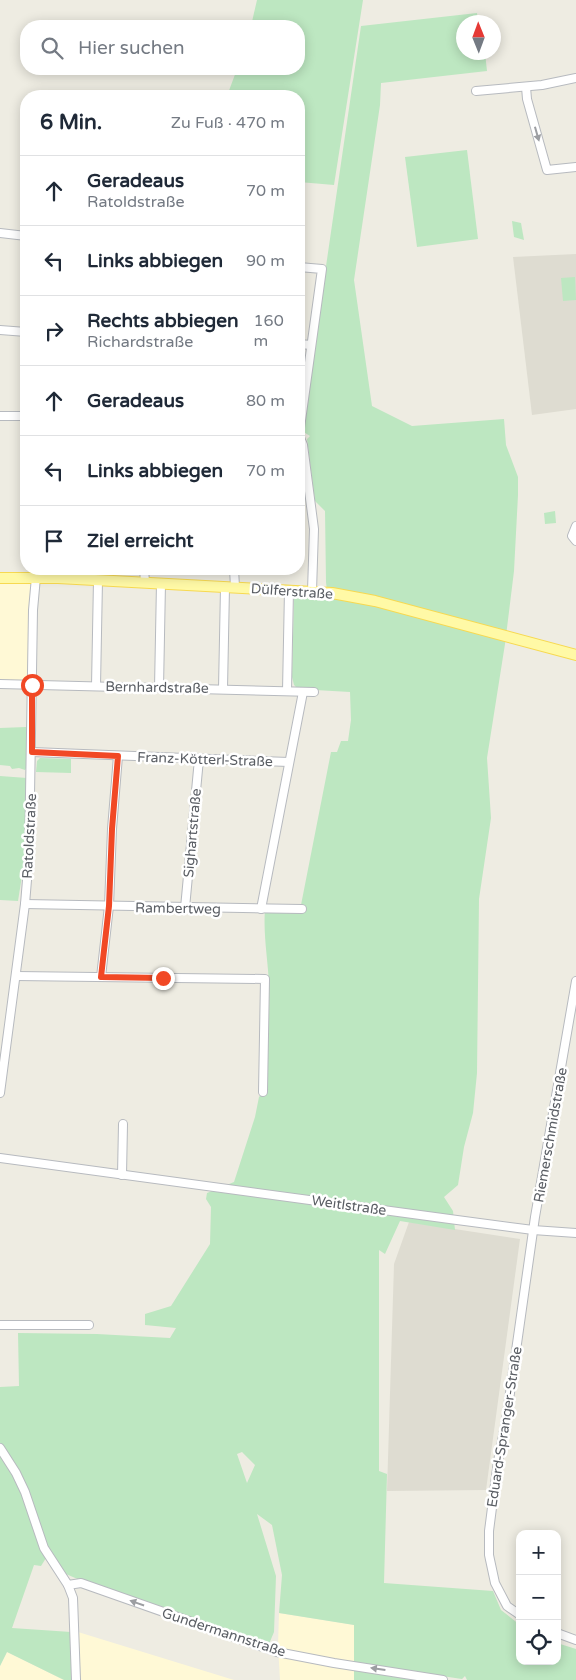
<!DOCTYPE html>
<html lang="de">
<head>
<meta charset="utf-8">
<style>
	body { margin:0; font-family:"Varela Round",sans-serif; background:#f6f6f7; color:#1f2937 }
	.controls { position:absolute; right:15px; bottom:15px; display:grid; overflow:hidden; border-radius:10px; box-shadow:0 2px 12px #0003 }
	.controls button { width:45px; height:45px; display:grid; place-items:center; padding:0; border:0; border-bottom:1px solid #e0e1e3; background:#fff; color:#1f2937; font:25px sans-serif }
	.compass { position:absolute; left:456px; top:15px; width:45px; height:45px; border-radius:50%; background:#fff; box-shadow:0 2px 12px #0003; rotate:359deg }
	.stop { position:absolute; width:15px; height:15px; margin:-11px; border:4px solid #f14825; border-radius:50%; background:#fff }
	.stop.end { background:#f14825; border-color:#fff; box-shadow:0 1px 5px #0008 }
	.list { margin:0; padding:0; list-style:none }
	h2 { display:flex; justify-content:space-between; align-items:center; height:65px; margin:0; padding:0 20px; font-size:21px }
	h2 small { font-size:16px; font-weight:400; color:#747a83 }
	.list li { display:grid; grid-template-columns:32px 1fr auto; gap:15px; align-items:center; box-sizing:border-box; height:70px; padding:0 20px; border-top:1px solid #e0e1e3 }
	.list b { display:block; font-size:19px; white-space:nowrap }
	.list p { margin:0; font-size:16px; white-space:nowrap; color:#747a83 }
	.list em { font-size:16px; font-style:normal; color:#747a83 }
	.icon { flex:none; width:28px; height:28px; fill:none; stroke:currentColor; stroke-width:2; stroke-linecap:round; stroke-linejoin:round }
	.map { position:relative; flex:none; width:576px; height:1680px; overflow:hidden }
	.search { position:absolute; background:#fff; box-shadow:0 2px 12px #0003; left:20px; top:20px; width:285px; height:55px; display:flex; align-items:center; gap:12px; box-sizing:border-box; padding:0 18px; border-radius:20px; color:#747a83; font-size:19px }
	.panel { position:absolute; background:#fff; box-shadow:0 2px 12px #0003; left:20px; top:90px; width:285px; height:485px; border-radius:20px }
	.map>svg:first-child { display:block }
	.commercial { fill:#fff9d6 }
	.education { fill:#dedcd1 }
	.green { fill:#bde7c1; fill-rule:evenodd }
	.lines { fill:none; stroke-linecap:round; stroke-linejoin:round }
	.minor-casing { stroke:#b7babf; stroke-width:10 }
	.major-casing { stroke:#f7d951; stroke-width:12 }
	.minor { stroke:#fff; stroke-width:8 }
	.major { stroke:#fff9a6; stroke-width:10 }
	.oneway { fill:#9c9ea2 }
	.route { stroke:#f14825; stroke-width:6 }
	.labels { text-anchor:middle; stroke-width:5; stroke-linejoin:round; paint-order:stroke }
	.street-label { font-size:14px; fill:#5a5e64; stroke:#fff }
</style>
</head>
<body>
<div class="map">
<svg width="576" height="1680" viewBox="0 0 576 1680">
	<rect width="100%" height="100%" fill="#eeece2"/>
	<!-- commercial -->
	<g class="commercial">
		<polygon points="32,578 31,683 0,683 0,579"/>
		<polygon points="279,1613 355,1625 354,1680 280,1680 278,1646"/>
		<polygon points="71,1632 78,1632 234,1680 71,1680"/>
		<polygon points="7,1652 64,1680 0,1680 0,1666"/>
	</g>
	<!-- education -->
	<g class="education">
		<polygon points="576,254 576,409 532,415 513,257"/>
		<polygon points="409,1222 520,1239 486,1490 387,1491 394,1264"/>
	</g>
	<!-- green -->
	<g class="green">
		<polygon points="257,0 363,0 334,185 299,182 299,96 227,96 237,69 299,69 299,26 251,26"/>
		<path d="M477 13 478 22H464V52L485 53 487 71 381 83 380 105 354 280 372 406 412 426 504 419 506 445 518 477V495L514 571 505 644 487 758 491 818 479 899 477 1073 473 1113 464 1147 458 1185 444 1197 453 1211 455 1230 400 1221 385 1254 379 1250V1471L387 1474 384 1583 493 1591 501 1610 520 1625V1661H557V1643L576 1649V1680H467L465 1676 462 1679 354 1663V1625L279 1613 282 1575 272 1525 257 1514 276 1576 274 1632 269 1644 259 1645 89 1584 66 1574 56 1562 46 1558 41 1566 34 1565 12 1628 71 1632V1680H64L7 1652 0 1666V1387L19 1386 18 1333 97 1334 170 1338 176 1328 145 1325V1314L171 1306 210 1244 211 1207 206 1199 207 1193 234 1182 255 1117 259 1097 266 1089C267 1055 270 1020 269 985 268 960 263 935 265 909L301 905 331 752H337L341 741H348L351 720 350 692 298 689 294 685 292 677 294 596 328 600 326 582 325 511 315 501 307 439 310 436 302 431 361 26ZM242 1452 255 1465 247 1483 237 1454Z"/>
		<polygon points="467,150 478,239 417,247 405,157"/>
		<polygon points="512,221 521,223 524,240 514,237"/>
		<polygon points="575,277 576,300 563,301 561,278"/>
		<polygon points="555,511 556,523 545,524 544,513"/>
		<polygon points="26,727 28,732 27,767 25,770 19,768 12,769 10,766 0,765 0,728"/>
		<polygon points="40,758 71,759 71,773 36,772 37,761"/>
		<polygon points="0,776 27,778 25,857 18,901 0,900"/>
		<polygon points="354,1668 444,1680 354,1680"/>
	</g>
	<g class="lines">
		<!-- minor casing -->
		<g class="minor-casing">
			<g id="minor">
				<polyline points="526,87 527,99 547,170 576,167"/>
				<polyline points="476,91 542,85 576,78"/>
				<polyline points="0,233 26,236"/>
				<polyline points="299,267 322,269 299,435 303,445 314,529 312,591"/>
				<polyline points="0,330 26,332"/>
				<polyline points="299,344 311,345"/>
				<polyline points="0,416 26,416"/>
				<polyline points="576,526 572,536 576,541"/>
				<polyline points="144,569 145,582"/>
				<polyline points="234,569 235,587"/>
				<polyline points="0,684 314,692"/>
				<polyline points="96,686 98,580"/>
				<polyline points="159,688 161,583"/>
				<polyline points="223,689 225,587"/>
				<polyline points="287,691 289,590"/>
				<polyline points="32,752 289,762"/>
				<polyline points="25,904 302,909"/>
				<polyline points="185,908 199,759"/>
				<polyline points="261,909 303,692"/>
				<polyline points="16,976 265,979 263,1092"/>
				<polyline points="101,977 109,906 112,829 118,756"/>
				<polyline points="0,1093 25,904 29,856 33,610 36,577"/>
				<polyline points="0,1158 457,1220 533,1230 576,1233"/>
				<polyline points="122,1175 123,1124"/>
				<polyline points="0,1325 89,1325"/>
				<polyline points="0,1448 16,1473 25,1492 44,1548 68,1585 73,1598 76,1680"/>
				<polyline points="68,1585 81,1583 277,1652 334,1663 443,1680"/>
				<polyline points="520,1615 507,1606 495,1583 489,1555 489,1531 498,1461 506,1421 535,1217 576,981"/>
				<polyline points="557,1633 576,1640"/>
			</g>
		</g>
		<!-- major casing -->
		<g class="major-casing">
			<polyline id="major" points="0,578 58,578 332,593 375,601 576,655"/>
		</g>
		<!-- minor -->
		<use href="#minor" class="minor"/>
		<!-- major -->
		<use href="#major" class="major"/>
	</g>
	<!-- one-way arrows -->
	<defs><path id="oneway-solid" d="M-6-.8H1V-3.2L6.5 0L1 3.2V.8H-6Z" transform="scale(1.25)"/></defs>
	<g class="oneway">
		<use href="#oneway-solid" transform="translate(537 134) rotate(74)"/>
		<use href="#oneway-solid" transform="translate(137 1603) rotate(-161)"/>
		<use href="#oneway-solid" transform="translate(378 1669) rotate(-172)"/>
	</g>
	<g class="lines">
		<!-- route -->
		<polyline class="route" points="32,685 32,752 118,756 112,829 109,906 101,977 163,978"/>
	</g>
	<g class="labels">
		<!-- street labels -->
		<g class="street-label">
			<text transform="translate(292 591) rotate(4)" y="5">Dülferstraße</text>
			<text transform="translate(157 687) rotate(1)" y="5">Bernhardstraße</text>
			<text transform="translate(205 759) rotate(2)" y="5">Franz-Kötterl-Straße</text>
			<text transform="translate(192 833) rotate(-85)" y="5">Sighartstraße</text>
			<text transform="translate(29 836) rotate(-87)" y="5">Ratoldstraße</text>
			<text transform="translate(178 908) rotate(1)" y="5">Rambertweg</text>
			<text transform="translate(550 1135) rotate(-80)" y="5">Riemerschmidstraße</text>
			<text transform="translate(349 1205) rotate(8)" y="5">Weitlstraße</text>
			<text transform="translate(504 1427) rotate(-81)" y="5">Eduard-Spranger-Straße</text>
			<text transform="translate(224 1632) rotate(18)" y="5">Gundermannstraße</text>
		</g>
	</g>
</svg>
<div class="controls">
<button>+</button>
<button>−</button>
<button><svg class="icon" aria-label="locate" viewBox="0 0 24 24"><circle cx="12" cy="12" r="6"/><path d="M12 2v4M12 18v4M2 12h4M18 12h4"/></svg></button>
</div>
<svg class="compass" viewBox="-18 -18 36 36"><path d="M0-13l5 13h-10z" fill="#e53935"/><path d="M0 13l5-13h-10z" fill="#747a83"/></svg>
<div class="stop" style="left:32px;top:685px"></div>
<div class="stop end" style="left:163px;top:978px"></div>
<div class="search"><svg class="icon" aria-label="search" viewBox="0 0 24 24"><circle cx="10" cy="10" r="6"/><path d="M15 15l6 6"/></svg>Hier suchen</div>
<section class="panel">
<h2>6 Min.<small>Zu Fuß · 470 m</small></h2>
<ul class="list">
<li><svg class="icon" aria-label="ahead" viewBox="0 0 24 24"><path d="M12 20V5M6 11l6-6 6 6"/></svg><div><b>Geradeaus</b><p>Ratoldstraße</p></div><em>70 m</em></li>
<li><svg class="icon" aria-label="left" viewBox="0 0 24 24"><path d="M17 20v-9H6M10 6l-5 5 5 5"/></svg><div><b>Links abbiegen</b></div><em>90 m</em></li>
<li><svg class="icon" aria-label="right" viewBox="0 0 24 24"><path d="M7 20v-9h11M14 6l5 5-5 5"/></svg><div><b>Rechts abbiegen</b><p>Richardstraße</p></div><em>160 m</em></li>
<li><svg class="icon" aria-label="ahead" viewBox="0 0 24 24"><path d="M12 20V5M6 11l6-6 6 6"/></svg><div><b>Geradeaus</b></div><em>80 m</em></li>
<li><svg class="icon" aria-label="left" viewBox="0 0 24 24"><path d="M17 20v-9H6M10 6l-5 5 5 5"/></svg><div><b>Links abbiegen</b></div><em>70 m</em></li>
<li><svg class="icon" aria-label="arrive" viewBox="0 0 24 24"><path d="M6 21V4h12l-3 4 3 4H6"/></svg><div><b>Ziel erreicht</b></div></li>
</ul>
</section>
</div>
</body>
</html>
